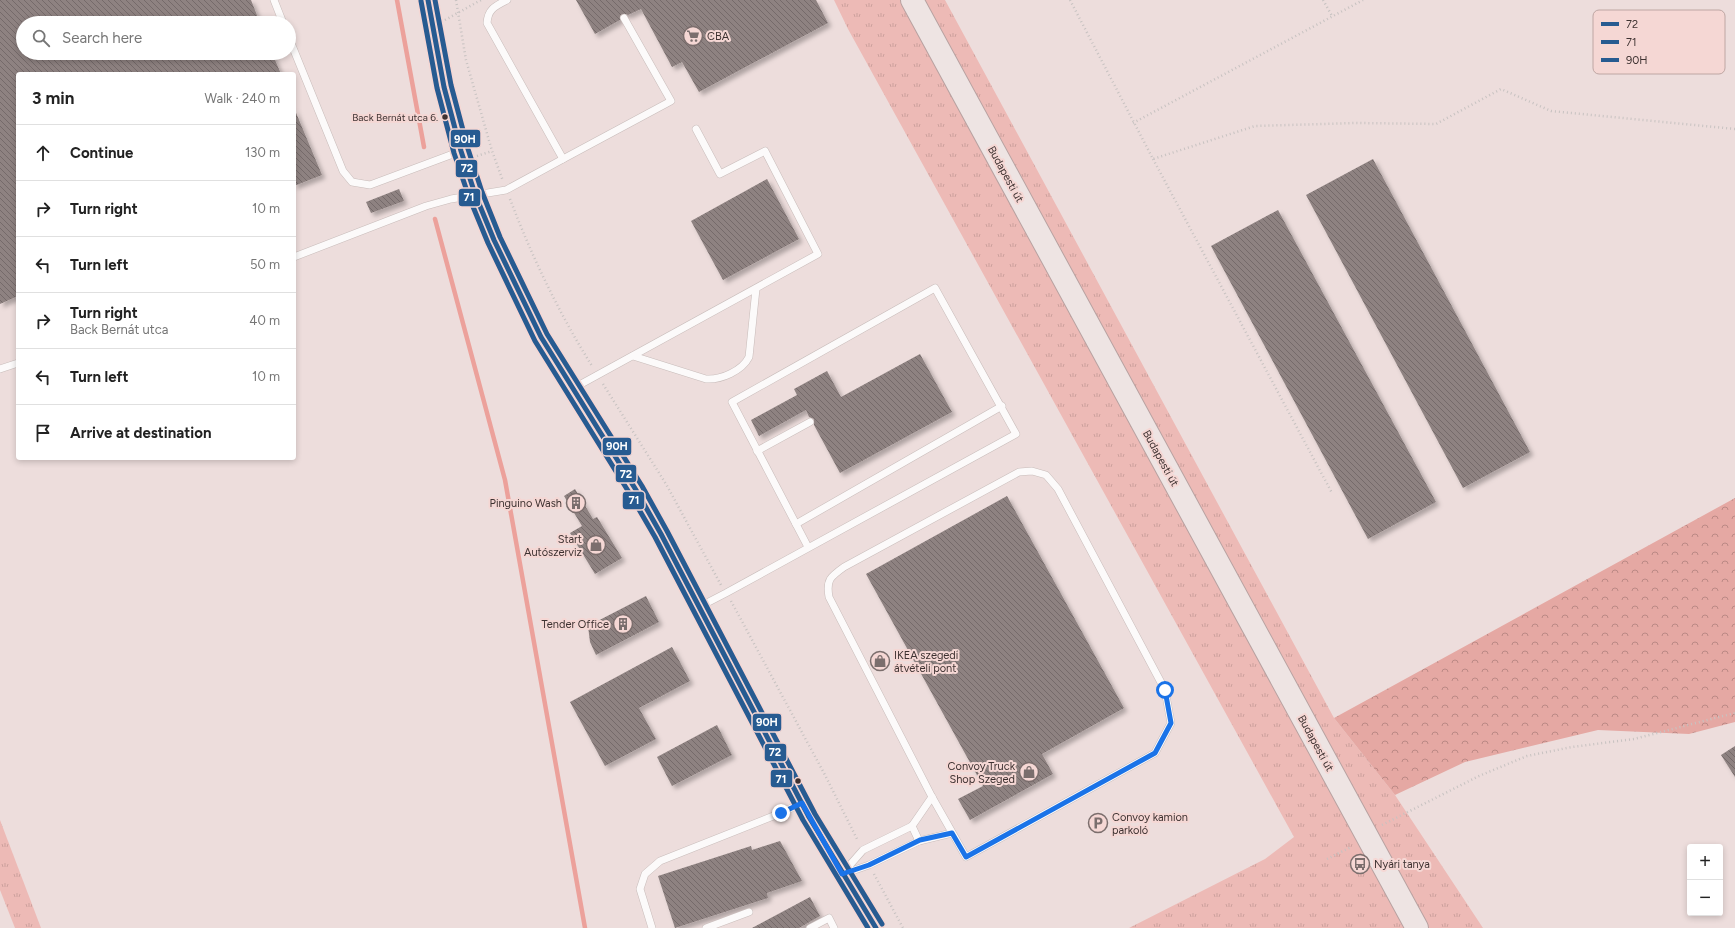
<!DOCTYPE html>
<html lang="en">
<head>
<meta charset="utf-8">
<style>
	body { margin:0; font-family:Figtree,sans-serif; background:#f6f6f6; color:#222 }
	.controls { position:absolute; right:12px; bottom:12px; display:grid; overflow:hidden; border-radius:4px; box-shadow:0 2px 6px #0003 }
	.controls button { width:36px; height:36px; display:grid; place-items:center; padding:0; border:0; border-bottom:1px solid #e0e0e0; background:#fff; color:#222; font:20px sans-serif }
	.stop { position:absolute; width:12px; height:12px; margin:-9px; border:3px solid #1a73e8; border-radius:50%; background:#fff }
	.stop.end { background:#1a73e8; border-color:#fff; box-shadow:0 1px 4px #0008 }
	.list { margin:0; padding:0; list-style:none }
	h2 { display:flex; justify-content:space-between; align-items:center; height:52px; margin:0; padding:0 16px; font-size:17px }
	h2 small { font-size:13px; font-weight:400; color:#767676 }
	.list li { display:grid; grid-template-columns:26px 1fr auto; gap:12px; align-items:center; box-sizing:border-box; height:56px; padding:0 16px; border-top:1px solid #e0e0e0 }
	.list b { display:block; font-size:15px; white-space:nowrap }
	.list p { margin:0; font-size:13px; white-space:nowrap; color:#767676 }
	.list em { font-size:13px; font-style:normal; color:#767676 }
	.icon { flex:none; width:22px; height:22px; fill:none; stroke:currentColor; stroke-width:2; stroke-linecap:round; stroke-linejoin:round }
	.map { position:relative; flex:none; width:1735px; height:928px; overflow:hidden }
	.search { position:absolute; background:#fff; box-shadow:0 2px 6px #0003; left:16px; top:16px; width:280px; height:44px; display:flex; align-items:center; gap:10px; box-sizing:border-box; padding:0 14px; border-radius:22px; color:#767676; font-size:15px }
	.panel { position:absolute; background:#fff; box-shadow:0 2px 6px #0003; left:16px; top:72px; width:280px; height:388px; border-radius:4px }
	.map>svg:first-child { display:block }
	.grass { fill:url(#grass-tufts) }
	.forest { fill:url(#forest-crowns) }
	.lines { fill:none; stroke-linecap:round; stroke-linejoin:round }
	.stream { stroke:#eca19b; stroke-width:4.5 }
	.building { fill:url(#building-back-hatch); filter:url(#shadow) }
	.lane-casing { stroke:#c8bcba; stroke-width:8 }
	.street-casing { stroke:#c8bcba; stroke-width:16 }
	.primary-casing { stroke:#b8a2a1; stroke-width:24 }
	.path { stroke:#c7c2c1; stroke-width:2.5; stroke-dasharray:1 3; stroke-linecap:butt }
	.lane { stroke:#fcfafa; stroke-width:7 }
	.street { stroke:#fcfafa; stroke-width:14 }
	.primary { stroke:#eee4e3; stroke-width:22 }
	.bus-1-casing { stroke:#f5d7d4; stroke-width:8 }
	.bus-2-casing { stroke:#f5d7d4; stroke-width:8 }
	.bus-3-casing { stroke:#f5d7d4; stroke-width:8 }
	.bus-1 { stroke:#275b91; stroke-width:5 }
	.bus-2 { stroke:#275b91; stroke-width:5 }
	.bus-3 { stroke:#275b91; stroke-width:5 }
	.route { stroke:#1a73e8; stroke-width:5 }
	.bus-dot { fill:#3e3231; stroke:#f5d7d4; stroke-width:1.5 }
	.labels { text-anchor:middle; stroke-width:4; stroke-linejoin:round; paint-order:stroke }
	.bus-label { font-size:10px; fill:#3e3231; stroke:#f5d7d4; text-anchor:end }
	.poi-label { font-size:11px; fill:#3e3231; stroke:#f5d7d4; text-anchor:start }
	.street-label { font-size:11px; fill:#3e3231; stroke:#f5d7d4 }
	.key { fill:#f5d7d4; stroke:#bea6a3; stroke-width:1 }
	.key-label { font-size:11px; fill:#3e3231 }
	.line-badge { stroke:#f5d7d4; stroke-width:1.5 }
	.badge-label { font-size:11px; text-anchor:middle; font-weight:bold; fill:#fff }
</style>
</head>
<body>
<div class="map">
<svg width="1735" height="928" viewBox="0 0 1735 928">
	<defs>
		<pattern id="grass-tufts" width="24" height="20" patternUnits="userSpaceOnUse"><rect width="24" height="20" fill="#edbab6"/><path d="M3 7l-1-3M5 7V3M7 7l1-3M15 17l-1-3M17 17v-4M19 17l1-3" fill="none" stroke="#cca09d"/></pattern>
		<pattern id="forest-crowns" width="20" height="18" patternUnits="userSpaceOnUse"><rect width="20" height="18" fill="#e5a8a3"/><path d="M2 6a3 3 0 1 1 6 0M12 15a3 3 0 1 1 6 0" fill="none" stroke="#bb8985"/></pattern>
		<pattern id="building-back-hatch" width="6" height="6" patternUnits="userSpaceOnUse"><rect width="6" height="6" fill="#8e8281"/><path d="M-1 5l2 2M0 0l6 6M5-1l2 2" fill="none" stroke="#756b6a"/></pattern>
		<filter id="shadow"><feDropShadow dx="3.5" dy="3.5" stdDeviation="2" flood-color="#0004"/></filter>
	</defs>
	<rect width="100%" height="100%" fill="#eddddc"/>
	<!-- grass -->
	<g class="grass">
		<polygon points="834,0 945,0 1334,718 1395,795 1483,928 1129,928 1265,859 1294,837 848,29"/>
		<polygon points="0,820 41,928 15,928 0,890"/>
	</g>
	<!-- forest -->
	<polygon class="forest" points="1735,498 1735,722 1689,734 1598,730 1465,762 1395,795 1334,718"/>
	<g class="lines">
		<!-- stream -->
		<g class="stream">
			<polyline points="397,0 424,147"/>
			<polyline points="435,219 505,480 585,928"/>
		</g>
	</g>
	<!-- building -->
	<g class="building">
		<polygon points="0,0 251,0 260,23 23,23 23,53 272,53 281,74 18,74 18,296 0,304"/>
		<polygon points="576,0 816,0 828,23 699,92 682,62 672,67 641,9 628,15 626,14 622,14 620,16 620,20 595,34"/>
		<polygon points="294,108 322,175 294,186"/>
		<polygon points="1373,159 1530,452 1463,488 1306,195"/>
		<polygon points="767,179 799,239 723,280 691,221"/>
		<polygon points="399,189 404,201 371,213 366,202"/>
		<polygon points="1278,210 1436,502 1368,539 1211,246"/>
		<polygon points="920,354 952,412 840,473 814,425 814,419 809,417 806,410 759,436 751,420 797,395 794,389 827,371 841,397"/>
		<polygon points="575,489 593,519 597,517 622,558 595,574 570,533 582,526 564,496"/>
		<polygon points="1007,496 1124,708 1042,754 1053,774 970,820 958,799 983,786 866,574"/>
		<polygon points="646,596 659,622 596,655 590,642 588,626"/>
		<polygon points="672,647 690,681 639,708 656,739 605,766 570,702"/>
		<polygon points="717,725 732,755 672,786 657,757"/>
		<polygon points="1735,746 1735,777 1721,755"/>
		<polygon points="780,841 802,881 767,893 768,898 675,928 658,876 751,846 752,850"/>
		<polygon points="810,897 820,916 799,928 752,928"/>
	</g>
	<g class="lines">
		<!-- lane casing -->
		<g class="lane-casing">
			<g id="lane">
				<polyline points="274,0 283,23"/>
				<polyline points="289,38 343,171 352,182 370,185 461,151"/>
				<polyline points="563,159 671,101 624,18"/>
				<path d="M294 257 426 206 451 199 506 190 563 159 487 23C488 9 495 6 507 0"/>
				<path d="M633 356 706 379C721 380 742 371 749 357L756 289"/>
				<polyline points="0,369 18,363"/>
				<polyline points="572,389 818,254 765,151 720,174 696,129"/>
				<polyline points="757,451 810,422"/>
				<path d="M1032 471 1046 475 1058 489 1165 690 1171 723 1155 753 966 857 932 797 829 597C826 580 830 577 844 567L1019 472Z"/>
				<polyline points="796,524 1002,406"/>
				<polyline points="699,607 726,593 1016,434 935,288 732,402 808,547"/>
				<polyline points="912,826 919,841"/>
				<polyline points="842,874 863,850 912,826 932,797"/>
				<polyline points="843,874 869,865 919,841 952,833"/>
				<polyline points="652,928 640,889 645,874 660,861 781,813 802,803"/>
				<polyline points="706,928 749,912"/>
				<polyline points="810,928 829,918 834,928"/>
			</g>
		</g>
		<!-- street casing -->
		<g class="street-casing">
			<polyline id="street" points="428,0 444,87 461,151 475,194 494,240 541,337 636,490 661,534 809,817 842,874 876,928"/>
		</g>
		<!-- primary casing -->
		<g class="primary-casing">
			<polyline id="primary" points="912,0 1417,928"/>
		</g>
		<!-- path -->
		<g class="path">
			<polyline points="456,0 466,60 492,151 503,181"/>
			<polyline points="1070,0 1153,159 1255,126 1356,123 1436,124 1501,89 1551,111 1735,129"/>
			<polyline points="1323,0 1332,16"/>
			<polyline points="445,20 481,0"/>
			<polyline points="1133,123 1363,0"/>
			<polyline points="477,156 492,151"/>
			<polyline points="1153,159 1332,493"/>
			<path d="M510 199C532 257 559 313 592 366"/>
			<polyline points="603,384 666,484 721,585"/>
			<polyline points="731,601 825,775 858,841"/>
			<polyline points="1382,825 1479,776 1527,756 1572,747 1634,739 1735,713"/>
			<polyline points="1327,859 1351,847"/>
			<polyline points="874,874 903,928"/>
		</g>
		<!-- lane -->
		<use href="#lane" class="lane"/>
		<!-- street -->
		<use href="#street" class="street"/>
		<!-- primary -->
		<use href="#primary" class="primary"/>
		<!-- bus-1 casing -->
		<g class="bus-1-casing">
			<polyline id="bus-1" points="428,0 444,87 461,151 475,194 494,240 541,337 636,490 661,534 809,817 876,928"/>
		</g>
		<!-- bus-2 casing -->
		<g class="bus-2-casing">
			<polyline id="bus-2" points="421,1 437,88 454,153 469,197 488,243 535,341 630,494 655,537 803,820 868,928"/>
		</g>
		<!-- bus-3 casing -->
		<g class="bus-3-casing">
			<polyline id="bus-3" points="435,0 451,85 468,149 482,192 500,237 547,334 642,486 667,531 815,814 882,924"/>
		</g>
		<!-- bus-1 -->
		<use href="#bus-1" class="bus-1"/>
		<!-- bus-2 -->
		<use href="#bus-2" class="bus-2"/>
		<!-- bus-3 -->
		<use href="#bus-3" class="bus-3"/>
	</g>
	<g class="lines">
		<!-- route -->
		<polyline class="route" points="781,813 802,803 842,874 869,865 920,840 952,833 966,857 1155,753 1171,723 1165,690"/>
	</g>
	<!-- icons -->
	<defs>
		<g id="supermarket-ring" transform="scale(1)"><circle r="9.5" fill="#f5d7d4" stroke="#7b6e6d" stroke-width="1.5"/><path d="M-6-5.5h2.5l.6 2H6L4.5 2H-2.5L-4.4-4H-6ZM-1.5 3.2a1.3 1.3 0 1 0 .1 0ZM3 3.2a1.3 1.3 0 1 0 .1 0Z" fill="#7b6e6d"/></g>
		<g id="building-ring" transform="scale(1)"><circle r="9.5" fill="#f5d7d4" stroke="#7b6e6d" stroke-width="1.5"/><path d="M-4-6H4V6H1V3H-1V6H-4ZM-2.5-4.3h1.7v1.8h-1.7ZM.8-4.3h1.7v1.8H.8ZM-2.5-1h1.7V.8h-1.7ZM.8-1h1.7V.8H.8Z" fill="#7b6e6d"/></g>
		<g id="shop-ring" transform="scale(1)"><circle r="9.5" fill="#f5d7d4" stroke="#7b6e6d" stroke-width="1.5"/><path d="M-5-2.5h2.3a2.7 3.5 0 0 1 5.4 0H5L5.5 6h-11ZM-1.5-2.5h3a1.5 2.3 0 0 0-3 0Z" fill="#7b6e6d"/></g>
		<g id="parking-ring" transform="scale(1)"><circle r="9.5" fill="#f5d7d4" stroke="#7b6e6d" stroke-width="1.5"/><path d="M-3.5-5.5H1a3.5 3.5 0 0 1 0 7H-1V5.5H-3.5ZM-1-3.4V-.6H.8a1.4 1.4 0 0 0 0-2.8Z" fill="#7b6e6d"/></g>
		<g id="bus-ring" transform="scale(1)"><circle r="9.5" fill="#f5d7d4" stroke="#7b6e6d" stroke-width="1.5"/><path d="M-5-6H5V4H4V6H2V4H-2V6H-4V4H-5ZM-3.5-4V0h7V-4ZM-3.5 1.2v1.5H-2V1.2ZM2 1.2v1.5H3.5V1.2Z" fill="#7b6e6d"/></g>
	</defs>
	<g fill-rule="evenodd">
		<use href="#supermarket-ring" x="693" y="36"/>
		<use href="#building-ring" x="576" y="503"/>
		<use href="#shop-ring" x="596" y="545"/>
		<use href="#building-ring" x="623" y="624"/>
		<use href="#shop-ring" x="880" y="661"/>
		<use href="#shop-ring" x="1029" y="772"/>
		<use href="#parking-ring" x="1098" y="823"/>
		<use href="#bus-ring" x="1360" y="864"/>
	</g>
	<!-- markers -->
	<g class="bus-dot">
		<circle cx="445" cy="117" r="3.5"/>
		<circle cx="798" cy="781" r="3.5"/>
	</g>
	<g class="labels">
		<!-- bus labels -->
		<g class="bus-label">
			<text x="438" y="121">Back Bernát utca 6.</text>
		</g>
		<!-- poi labels -->
		<g class="poi-label">
			<text x="707" y="40">CBA</text>
			<text x="562" y="507" text-anchor="end">Pinguino Wash</text>
			<text x="582" y="543" text-anchor="end">Start<tspan x="582" dy="13">Autószerviz</tspan></text>
			<text x="609" y="628" text-anchor="end">Tender Office</text>
			<text x="894" y="659">IKEA szegedi<tspan x="894" dy="13">átvételi pont</tspan></text>
			<text x="1015" y="770" text-anchor="end">Convoy Truck<tspan x="1015" dy="13">Shop Szeged</tspan></text>
			<text x="1112" y="821">Convoy kamion<tspan x="1112" dy="13">parkoló</tspan></text>
			<text x="1374" y="868">Nyári tanya</text>
		</g>
		<!-- street labels -->
		<g class="street-label">
			<text transform="translate(1006 174) rotate(61)" y="4">Budapesti út</text>
			<text transform="translate(1161 458) rotate(61)" y="4">Budapesti út</text>
			<text transform="translate(1316 743) rotate(61)" y="4">Budapesti út</text>
		</g>
	</g>
	<!-- legend -->
	<rect x="1593" y="10" width="132" height="64" rx="6" class="key"/>
	<rect x="1601" y="22" width="18" height="4" fill="#275b91"/>
	<rect x="1601" y="40" width="18" height="4" fill="#275b91"/>
	<rect x="1601" y="58" width="18" height="4" fill="#275b91"/>
	<g class="key-label">
		<text x="1626" y="28">72</text>
		<text x="1626" y="46">71</text>
		<text x="1626" y="64">90H</text>
	</g>
	<g class="line-badge">
		<rect x="450" y="129" width="31" height="19" rx="4" fill="#275b91"/>
		<rect x="455" y="159" width="23" height="19" rx="4" fill="#275b91"/>
		<rect x="458" y="188" width="23" height="19" rx="4" fill="#275b91"/>
		<rect x="602" y="437" width="30" height="19" rx="4" fill="#275b91"/>
		<rect x="615" y="464" width="22" height="19" rx="4" fill="#275b91"/>
		<rect x="622" y="491" width="23" height="19" rx="4" fill="#275b91"/>
		<rect x="752" y="713" width="30" height="19" rx="4" fill="#275b91"/>
		<rect x="764" y="743" width="23" height="19" rx="4" fill="#275b91"/>
		<rect x="770" y="769" width="23" height="19" rx="4" fill="#275b91"/>
	</g>
	<g class="badge-label">
		<text x="465" y="143">90H</text>
		<text x="467" y="172">72</text>
		<text x="469" y="201">71</text>
		<text x="617" y="450">90H</text>
		<text x="626" y="478">72</text>
		<text x="634" y="504">71</text>
		<text x="767" y="726">90H</text>
		<text x="775" y="756">72</text>
		<text x="781" y="783">71</text>
	</g>
</svg>
<div class="controls">
<button>+</button>
<button>−</button>
</div>
<div class="stop" style="left:1165px;top:690px"></div>
<div class="stop end" style="left:781px;top:813px"></div>
<div class="search"><svg class="icon" aria-label="search" viewBox="0 0 24 24"><circle cx="10" cy="10" r="6"/><path d="M15 15l6 6"/></svg>Search here</div>
<section class="panel">
<h2>3 min<small>Walk · 240 m</small></h2>
<ul class="list">
<li><svg class="icon" aria-label="ahead" viewBox="0 0 24 24"><path d="M12 20V5M6 11l6-6 6 6"/></svg><div><b>Continue</b></div><em>130 m</em></li>
<li><svg class="icon" aria-label="right" viewBox="0 0 24 24"><path d="M7 20v-9h11M14 6l5 5-5 5"/></svg><div><b>Turn right</b></div><em>10 m</em></li>
<li><svg class="icon" aria-label="left" viewBox="0 0 24 24"><path d="M17 20v-9H6M10 6l-5 5 5 5"/></svg><div><b>Turn left</b></div><em>50 m</em></li>
<li><svg class="icon" aria-label="right" viewBox="0 0 24 24"><path d="M7 20v-9h11M14 6l5 5-5 5"/></svg><div><b>Turn right</b><p>Back Bernát utca</p></div><em>40 m</em></li>
<li><svg class="icon" aria-label="left" viewBox="0 0 24 24"><path d="M17 20v-9H6M10 6l-5 5 5 5"/></svg><div><b>Turn left</b></div><em>10 m</em></li>
<li><svg class="icon" aria-label="arrive" viewBox="0 0 24 24"><path d="M6 21V4h12l-3 4 3 4H6"/></svg><div><b>Arrive at destination</b></div></li>
</ul>
</section>
</div>
</body>
</html>
